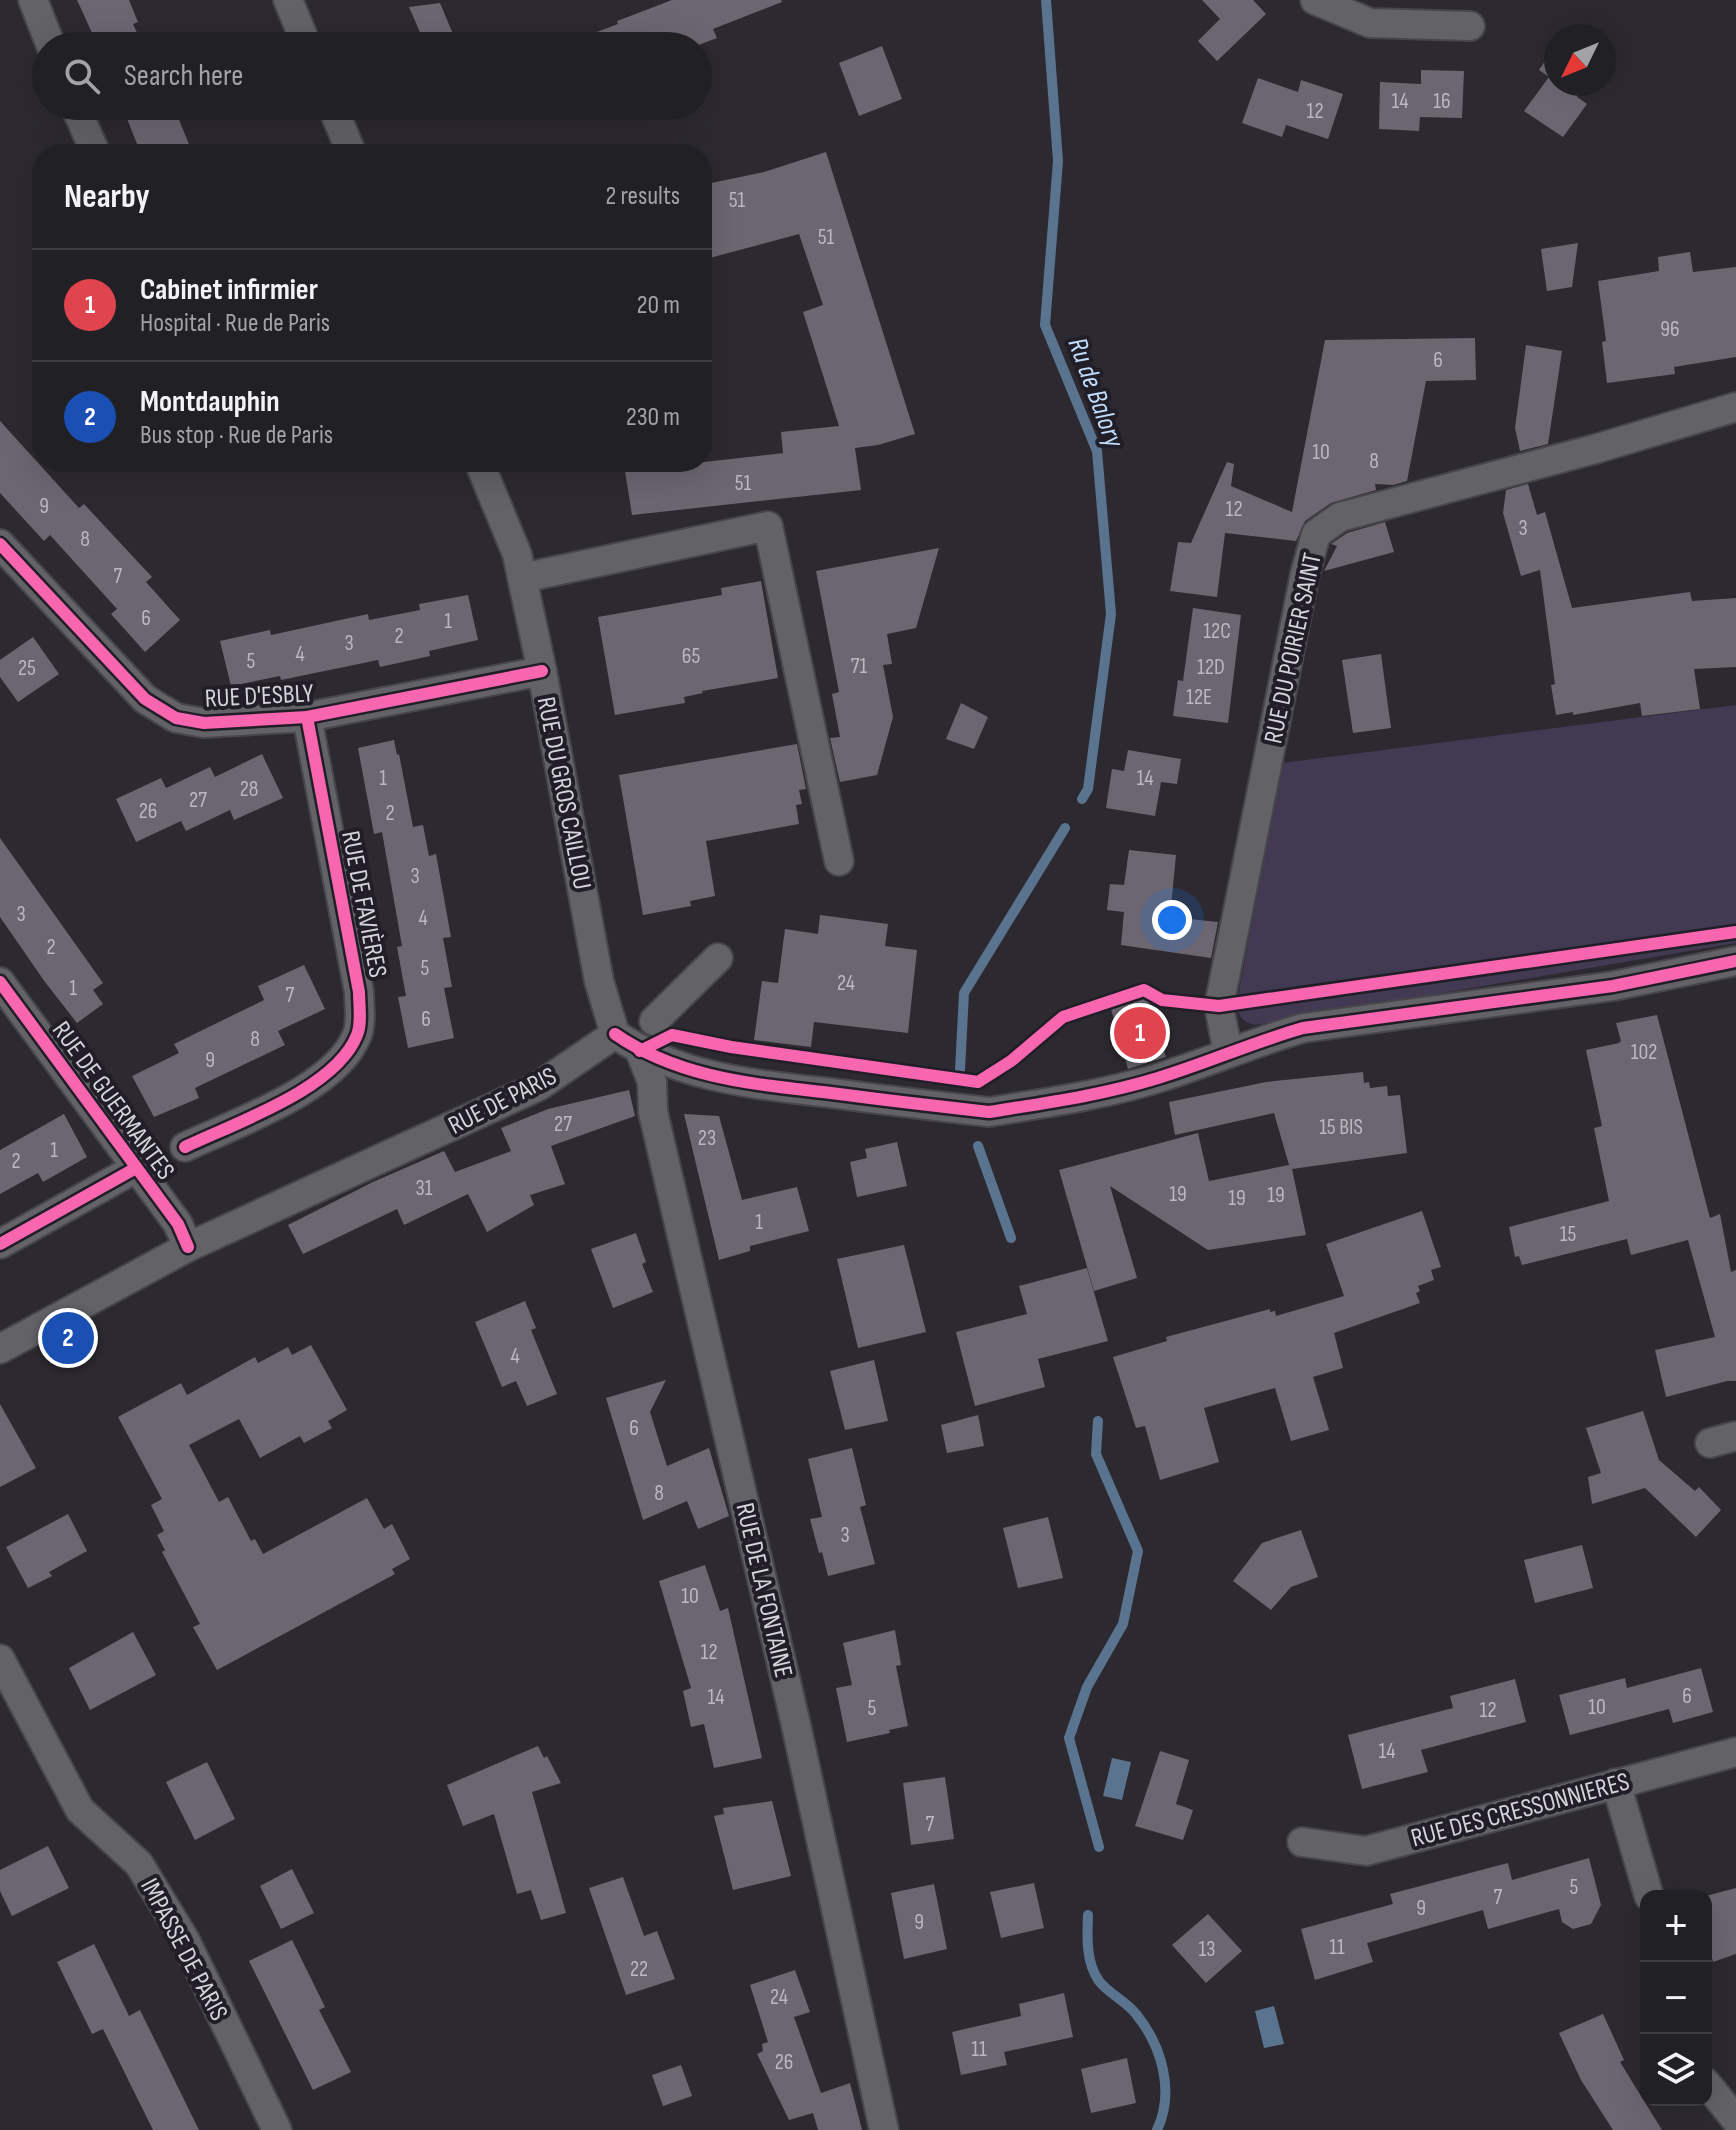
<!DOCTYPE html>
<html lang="en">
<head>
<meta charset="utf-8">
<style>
	body { margin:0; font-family:"Sofia Sans Condensed",sans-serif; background:#2d2d31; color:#f1f3f6 }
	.controls { position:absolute; right:24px; bottom:24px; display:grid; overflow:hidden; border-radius:16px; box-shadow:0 8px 32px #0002 }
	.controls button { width:72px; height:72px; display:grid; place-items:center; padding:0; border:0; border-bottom:2px solid #3e3e41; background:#212024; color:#f1f3f6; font:40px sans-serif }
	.compass { position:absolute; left:1544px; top:24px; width:72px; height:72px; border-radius:50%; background:#212024; box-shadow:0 8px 32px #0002; rotate:227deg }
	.you { position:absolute; left:1172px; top:920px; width:28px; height:28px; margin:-20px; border:6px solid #fff; border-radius:50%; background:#1a73e8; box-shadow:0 0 0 12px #1a73e833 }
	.badge { display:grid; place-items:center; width:52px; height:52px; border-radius:50%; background:#2563eb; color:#fff; font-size:26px; font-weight:700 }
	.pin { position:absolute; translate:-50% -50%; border:4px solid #fff; box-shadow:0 2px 8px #0006 }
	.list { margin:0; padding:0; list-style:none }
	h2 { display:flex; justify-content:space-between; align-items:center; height:104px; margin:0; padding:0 32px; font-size:34px }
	h2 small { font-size:26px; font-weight:400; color:#a2a3a6 }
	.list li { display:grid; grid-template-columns:52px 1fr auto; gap:24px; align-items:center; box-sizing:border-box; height:112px; padding:0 32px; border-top:2px solid #3e3e41 }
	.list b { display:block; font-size:30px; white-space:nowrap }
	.list p { margin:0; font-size:26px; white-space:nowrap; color:#a2a3a6 }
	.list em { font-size:26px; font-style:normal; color:#a2a3a6 }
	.icon { flex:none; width:44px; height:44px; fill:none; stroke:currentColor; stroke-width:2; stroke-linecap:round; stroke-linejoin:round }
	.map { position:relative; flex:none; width:1736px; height:2130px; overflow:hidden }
	.search { position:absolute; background:#212024; box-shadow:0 8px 32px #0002; left:32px; top:32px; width:680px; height:88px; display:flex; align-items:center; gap:20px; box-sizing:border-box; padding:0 28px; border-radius:44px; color:#a2a3a6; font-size:30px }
	.panel { position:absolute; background:#212024; box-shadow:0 8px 32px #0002; left:32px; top:144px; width:680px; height:328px; border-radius:32px }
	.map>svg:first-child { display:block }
	.green { fill:#413a52 }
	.water { fill:#5a738f }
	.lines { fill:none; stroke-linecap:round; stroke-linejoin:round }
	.stream { stroke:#5a738f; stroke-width:10 }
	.building { fill:#6b6670 }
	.street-casing { stroke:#47464b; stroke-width:32 }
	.street { stroke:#636267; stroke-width:28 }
	.cycleway-casing { stroke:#211e28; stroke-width:17 }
	.cycleway { stroke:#f766af; stroke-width:12 }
	.labels { text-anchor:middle; stroke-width:8; stroke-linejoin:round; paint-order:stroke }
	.number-label { font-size:22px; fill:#bbb8c0 }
	.street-label { font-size:26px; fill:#d6d4db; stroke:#211e28 }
	.water-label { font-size:28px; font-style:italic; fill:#c1ddfc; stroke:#211e28 }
</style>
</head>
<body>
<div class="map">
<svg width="1736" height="2130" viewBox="0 0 1736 2130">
	<rect width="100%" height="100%" fill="#2c2a30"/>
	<!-- green -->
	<path class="green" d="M1736 705V943L1255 1025C1243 1022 1240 1018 1236 1007L1282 763Z"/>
	<!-- water -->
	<g class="water">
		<polygon points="1112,1758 1131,1762 1122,1800 1103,1796"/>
		<polygon points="1274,2006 1284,2044 1264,2048 1255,2011"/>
	</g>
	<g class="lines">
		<!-- stream -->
		<g class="stream">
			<polyline points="1046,0 1058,161 1045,325 1097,451 1111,614 1088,789 1082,799"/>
			<polyline points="960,1070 964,993 1065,828"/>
			<polyline points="978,1146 1011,1238"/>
			<polyline points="1098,1421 1096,1454 1138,1551 1123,1624 1087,1687 1069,1738 1099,1847"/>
			<path d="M1088 1915C1087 1937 1086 1963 1099 1981 1109 1994 1126 2001 1136 2014 1162 2046 1175 2092 1157 2130"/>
		</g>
	</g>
	<!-- building -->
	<g class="building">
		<polygon points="77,0 129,0 138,22 133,24 143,46 98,46"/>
		<polygon points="672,0 781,0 782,2 713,29 717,38 696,46 568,46 568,43 618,24 617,21"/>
		<polygon points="1202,0 1253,0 1266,14 1217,61 1198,41 1220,19"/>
		<polygon points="440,3 458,46 426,46 409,7"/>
		<polygon points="1556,45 1556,84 1586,84 1577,97 1587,104 1563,137 1524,111 1549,77 1539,70"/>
		<polygon points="882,46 902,99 859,116 839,63"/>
		<polygon points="1421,70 1464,71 1462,118 1420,117 1419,131 1379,129 1380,82 1421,84"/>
		<polygon points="1258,78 1298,92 1301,80 1343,94 1328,139 1286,125 1282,137 1242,123"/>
		<polygon points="122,106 168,106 173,117 177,115 193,154 141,154"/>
		<polygon points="826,152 915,434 878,445 855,448 861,490 632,515 625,471 783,453 781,432 839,426 803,312 823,305 799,234 702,260 702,185 764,172"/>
		<polygon points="1578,243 1572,287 1547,291 1541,249"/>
		<polygon points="1690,252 1693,272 1736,267 1736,357 1674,367 1675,374 1607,383 1602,342 1606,341 1598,281 1659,271 1658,257"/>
		<polygon points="1475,338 1476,380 1426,381 1407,481 1393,485 1375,484 1376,490 1331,503 1305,521 1296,541 1225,533 1217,597 1170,591 1178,542 1191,543 1227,462 1234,464 1231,486 1292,512 1325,340"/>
		<polygon points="1526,345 1562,351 1548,444 1520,451 1515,428"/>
		<polygon points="0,421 79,508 84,504 152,577 146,582 180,620 145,652 111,614 117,609 50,535 44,541 0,493"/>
		<polygon points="1528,484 1537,515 1545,512 1572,608 1690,592 1692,601 1736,598 1736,667 1694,669 1700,709 1642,716 1640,703 1573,715 1573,712 1556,715 1551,685 1555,684 1540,570 1521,576 1503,513 1506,490"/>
		<polygon points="1385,522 1394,552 1324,571 1337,546 1331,544 1347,533"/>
		<polygon points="939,548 916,628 887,634 892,664 883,665 893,717 877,775 840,782 830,738 840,737 832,694 839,692 816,571"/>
		<polygon points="761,581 778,678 702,691 703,693 684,697 685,703 615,715 598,617 722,595 721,588"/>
		<polygon points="468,595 478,640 429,651 430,656 380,667 378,660 281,680 280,676 231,686 220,641 270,630 271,635 368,614 369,620 420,610 419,604"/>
		<polygon points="1193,608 1241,615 1228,723 1173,716 1178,680 1183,681"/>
		<polygon points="33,637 59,674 18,702 0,677 0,660"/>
		<polygon points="1381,654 1391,728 1353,733 1342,660"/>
		<polygon points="961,703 988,717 974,749 946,739"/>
		<polygon points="394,740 397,755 399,754 413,827 423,825 429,856 436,854 451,937 443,938 452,987 444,988 454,1038 408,1048 398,997 406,996 397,947 402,946 382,832 374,834 358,748"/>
		<polygon points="797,744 806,789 799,790 802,804 796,805 799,824 706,841 715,896 690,901 691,906 643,915 619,775"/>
		<polygon points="1128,750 1181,759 1177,784 1161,782 1155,816 1106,808 1112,769 1124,771"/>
		<polygon points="262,754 283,798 234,820 230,810 186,831 181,821 136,842 116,799 161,778 166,788 210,767 215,777"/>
		<polygon points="0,838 103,983 93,990 103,1004 77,1023 45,982 0,917"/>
		<polygon points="1129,850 1176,855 1170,917 1218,922 1211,958 1121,945 1124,912 1107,910 1110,884 1124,885"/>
		<polygon points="820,915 888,924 885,946 917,950 908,1033 814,1022 811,1047 754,1040 762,981 778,983 785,929 818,934"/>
		<polygon points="304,965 325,1009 278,1031 285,1045 195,1088 199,1098 154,1117 132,1076 179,1053 174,1044 264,1000 258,986"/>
		<polygon points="1148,998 1166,1057 1128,1069 1111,1009"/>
		<polygon points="1657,1015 1710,1218 1720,1214 1731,1272 1736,1270 1736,1381 1727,1381 1666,1397 1655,1350 1715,1337 1688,1240 1631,1255 1627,1239 1522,1265 1519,1256 1515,1257 1509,1227 1609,1201 1594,1128 1602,1126 1586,1050 1619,1043 1621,1041 1616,1023"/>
		<polygon points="1363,1072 1364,1083 1369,1082 1370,1088 1387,1086 1388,1096 1400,1095 1407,1153 1292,1169 1306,1235 1208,1250 1110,1186 1137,1278 1094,1291 1059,1170 1198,1133 1209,1181 1289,1165 1274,1113 1175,1135 1169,1102 1266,1082"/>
		<polygon points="629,1090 635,1116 551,1146 565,1184 530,1195 534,1205 487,1232 468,1194 404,1225 397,1209 303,1254 288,1225 373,1182 444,1151 455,1172 511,1151 501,1128 548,1109"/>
		<polygon points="64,1114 87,1157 43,1182 38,1173 0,1194 0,1150"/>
		<polygon points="684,1114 719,1116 742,1200 797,1187 809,1231 750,1246 750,1251 719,1260"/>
		<polygon points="897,1142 907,1186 857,1197 850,1162 867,1158 865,1149"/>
		<polygon points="1422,1211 1441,1267 1431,1270 1434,1280 1418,1286 1420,1291 1416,1293 1420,1303 1334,1333 1343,1368 1313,1377 1329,1430 1291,1441 1275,1388 1204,1408 1219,1462 1160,1480 1145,1426 1136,1428 1113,1357 1167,1341 1166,1337 1270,1309 1270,1312 1275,1311 1276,1316 1344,1296 1326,1244"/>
		<polygon points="636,1233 646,1262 642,1264 653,1292 613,1308 591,1249"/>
		<polygon points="904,1245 926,1332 858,1348 837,1259"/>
		<polygon points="1087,1268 1108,1341 1038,1359 1045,1387 975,1406 956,1332 1027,1314 1019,1286"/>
		<polygon points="525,1301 536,1328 531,1330 557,1394 527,1406 516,1381 502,1387 475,1322"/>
		<polygon points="311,1345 347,1410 328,1421 332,1428 304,1443 300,1436 260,1458 239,1419 189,1445 219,1502 228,1497 251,1541 255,1539 263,1554 367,1498 384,1529 392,1524 410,1559 392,1569 395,1574 217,1670 193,1627 200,1624 162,1552 165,1550 157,1535 164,1531 151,1505 162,1499 118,1417 181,1383 187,1395 255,1357 258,1363 288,1347 292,1355"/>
		<polygon points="874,1360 888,1421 845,1430 830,1371"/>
		<polygon points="666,1380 650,1412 667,1466 709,1448 729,1516 698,1529 687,1501 643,1520 606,1398"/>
		<polygon points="0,1404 36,1468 0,1487"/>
		<polygon points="1643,1411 1659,1460 1695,1491 1699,1487 1721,1510 1696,1537 1645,1488 1592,1504 1588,1477 1601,1473 1586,1428"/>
		<polygon points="978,1415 984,1446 947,1453 941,1425"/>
		<polygon points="852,1448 866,1505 860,1507 875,1564 828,1576 822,1552 819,1553 810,1519 822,1517 808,1459"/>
		<polygon points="68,1514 87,1551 49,1572 52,1576 28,1588 6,1547"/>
		<polygon points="1048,1517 1063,1578 1018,1588 1003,1528"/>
		<polygon points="1301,1530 1318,1577 1291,1587 1271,1610 1233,1581 1262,1543"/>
		<polygon points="1582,1545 1593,1588 1535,1603 1524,1560"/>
		<polygon points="705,1565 720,1611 728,1608 762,1758 714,1768 704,1724 691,1727 683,1691 691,1688 659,1581"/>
		<polygon points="895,1630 901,1665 896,1666 908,1726 889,1730 890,1733 847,1742 836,1688 852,1685 843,1643"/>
		<polygon points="133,1632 156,1675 90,1710 69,1668"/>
		<polygon points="1701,1668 1713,1712 1673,1723 1669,1709 1570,1735 1559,1695 1625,1678 1627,1688"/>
		<polygon points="1515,1679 1526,1722 1421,1750 1428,1772 1362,1789 1348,1735 1453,1708 1450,1696"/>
		<polygon points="538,1746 544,1758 547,1756 561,1783 532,1792 566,1913 541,1920 531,1890 517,1894 494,1814 463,1826 447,1785"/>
		<polygon points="1160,1751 1189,1760 1176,1804 1193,1810 1183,1840 1135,1826"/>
		<polygon points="207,1762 235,1819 195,1840 166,1782"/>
		<polygon points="945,1777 954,1839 911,1845 903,1783"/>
		<polygon points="772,1801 791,1876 733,1890 714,1816 724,1814 723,1808"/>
		<polygon points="48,1846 69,1888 12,1916 0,1891 0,1870"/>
		<polygon points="1589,1858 1601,1905 1591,1924 1573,1929 1562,1922 1559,1909 1488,1929 1483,1910 1367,1943 1373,1962 1315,1980 1301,1929 1393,1904 1390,1894 1508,1863 1512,1880"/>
		<polygon points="292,1869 314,1913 281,1929 260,1886"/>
		<polygon points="623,1877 644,1936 657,1931 675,1979 626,1995 589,1888"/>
		<polygon points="1034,1883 1044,1928 1001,1938 990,1892"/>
		<polygon points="934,1884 947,1949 904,1959 891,1893"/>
		<polygon points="1736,1888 1736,1954 1713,1962 1706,1936 1706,1896"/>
		<polygon points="1208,1914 1242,1951 1206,1983 1172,1945"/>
		<polygon points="292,1940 325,2007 319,2010 351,2072 313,2090 249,1961"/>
		<polygon points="94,1944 129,2016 140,2010 199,2130 153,2130 103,2029 92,2034 57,1962"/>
		<polygon points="795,1970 810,2012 794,2017 821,2093 850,2083 862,2130 818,2130 813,2113 789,2120 757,2054 763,2051 762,2044 768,2042 750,1985"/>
		<polygon points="1064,1993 1073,2037 1004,2052 1007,2065 961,2075 952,2032 1021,2016 1019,2004"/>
		<polygon points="1603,2014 1624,2060 1620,2062 1662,2130 1613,2130 1581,2080 1559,2033"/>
		<polygon points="1127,2058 1136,2103 1091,2113 1081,2069"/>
		<polygon points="681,2065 692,2096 663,2106 652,2075"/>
	</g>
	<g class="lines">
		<!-- street casing -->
		<g class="street-casing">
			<g id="street">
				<polyline points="33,0 51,46"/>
				<polyline points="288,0 307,46"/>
				<polyline points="1315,0 1370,23 1470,26"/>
				<polyline points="75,106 96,154"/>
				<polyline points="332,106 352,154"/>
				<polyline points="479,462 517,554 542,671 599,981 615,1034"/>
				<polyline points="0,544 145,699 176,718 204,723 307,717 542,671"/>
				<polyline points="522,578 768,526 839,861"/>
				<polyline points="0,982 178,1224 188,1247"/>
				<polyline points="654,1021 718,958"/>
				<path d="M615 1034C680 1079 755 1084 831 1093 883 1100 936 1106 989 1112 1045 1103 1103 1095 1158 1078 1207 1063 1254 1042 1303 1028L1613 986 1736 961"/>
				<polyline points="640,1051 652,1082 653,1112 796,1725 884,2130"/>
				<polyline points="1228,1053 1219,1006 1305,574 1316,534 1340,517 1595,449 1736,407"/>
				<path d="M185 1147C235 1123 336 1089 357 1035 362 1023 359 1004 359 992L307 717"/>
				<polyline points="0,1244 136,1168"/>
				<polyline points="0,1349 188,1247 539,1086 615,1034"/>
				<polyline points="1710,1443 1736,1436"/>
				<polyline points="0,1659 80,1810 139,1864 185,1940 277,2130"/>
				<polyline points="1616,1783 1649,1896"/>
				<polyline points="1302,1842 1366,1851 1736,1752"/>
				<polyline points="1706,2083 1736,2120"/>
			</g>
		</g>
		<!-- street -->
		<use href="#street" class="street"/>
		<!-- cycleway casing -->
		<g class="cycleway-casing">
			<g id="cycleway">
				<polyline points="0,544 145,699 176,718 204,723 307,717 542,671"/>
				<polyline points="0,982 178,1224 188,1247"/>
				<path d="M615 1034C680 1079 755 1084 831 1093 883 1100 936 1106 989 1112 1045 1103 1103 1095 1158 1078 1207 1063 1254 1042 1303 1028L1613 986 1736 961"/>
				<polyline points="640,1051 672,1035 731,1047 978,1082 1011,1061 1063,1017 1144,990 1162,1000 1219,1006 1736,932"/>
				<path d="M185 1147C235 1123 336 1089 357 1035 362 1023 359 1004 359 992L307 717"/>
				<polyline points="0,1244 136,1168"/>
			</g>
		</g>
		<!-- cycleway -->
		<use href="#cycleway" class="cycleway"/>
	</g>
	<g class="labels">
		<!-- number labels -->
		<g class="number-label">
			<text x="1400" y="108">14</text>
			<text x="1442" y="108">16</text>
			<text x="1315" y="118">12</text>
			<text x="737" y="207">51</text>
			<text x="826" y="244">51</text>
			<text x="1670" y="336">96</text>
			<text x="1438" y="367">6</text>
			<text x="1321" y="459">10</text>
			<text x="1374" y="468">8</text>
			<text x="743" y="490">51</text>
			<text x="44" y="513">9</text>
			<text x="1234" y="516">12</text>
			<text x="1523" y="535">3</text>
			<text x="85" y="546">8</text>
			<text x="118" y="583">7</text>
			<text x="146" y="625">6</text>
			<text x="448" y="628">1</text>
			<text x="1217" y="638">12C</text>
			<text x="399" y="643">2</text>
			<text x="349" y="650">3</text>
			<text x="300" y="661">4</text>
			<text x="691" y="663">65</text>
			<text x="251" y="668">5</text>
			<text x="859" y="673">71</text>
			<text x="1211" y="674">12D</text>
			<text x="27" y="675">25</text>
			<text x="1199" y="704">12E</text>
			<text x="383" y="785">1</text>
			<text x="1145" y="785">14</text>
			<text x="249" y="796">28</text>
			<text x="198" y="807">27</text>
			<text x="148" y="818">26</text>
			<text x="390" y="820">2</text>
			<text x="415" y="883">3</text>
			<text x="21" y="921">3</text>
			<text x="423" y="925">4</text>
			<text x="51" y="954">2</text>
			<text x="425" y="975">5</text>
			<text x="846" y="990">24</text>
			<text x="73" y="995">1</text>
			<text x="290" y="1002">7</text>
			<text x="426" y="1026">6</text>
			<text x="255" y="1046">8</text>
			<text x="1644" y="1059">102</text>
			<text x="210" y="1067">9</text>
			<text x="563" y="1131">27</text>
			<text x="1341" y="1134">15 BIS</text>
			<text x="707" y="1145">23</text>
			<text x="54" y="1157">1</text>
			<text x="16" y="1168">2</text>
			<text x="424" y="1195">31</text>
			<text x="1178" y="1201">19</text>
			<text x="1276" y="1202">19</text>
			<text x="1237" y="1205">19</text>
			<text x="759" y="1229">1</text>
			<text x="1568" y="1241">15</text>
			<text x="515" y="1363">4</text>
			<text x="634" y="1435">6</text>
			<text x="659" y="1500">8</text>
			<text x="845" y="1542">3</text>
			<text x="690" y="1603">10</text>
			<text x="709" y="1659">12</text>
			<text x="1687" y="1703">6</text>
			<text x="716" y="1704">14</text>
			<text x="1597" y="1714">10</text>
			<text x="872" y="1715">5</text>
			<text x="1488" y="1717">12</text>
			<text x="1387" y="1758">14</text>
			<text x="930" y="1831">7</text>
			<text x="1574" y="1894">5</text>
			<text x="1498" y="1904">7</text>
			<text x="1421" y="1915">9</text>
			<text x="919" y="1929">9</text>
			<text x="1337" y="1954">11</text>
			<text x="1207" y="1956">13</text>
			<text x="639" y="1976">22</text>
			<text x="779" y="2004">24</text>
			<text x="979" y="2056">11</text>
			<text x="784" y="2069">26</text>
		</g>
		<!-- street labels -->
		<g class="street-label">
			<text transform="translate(1292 648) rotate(-78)" y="9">RUE DU POIRIER SAINT</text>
			<text transform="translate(259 695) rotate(-3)" y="9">RUE D'ESBLY</text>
			<text transform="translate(565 793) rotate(79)" y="9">RUE DU GROS CAILLOU</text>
			<text transform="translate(365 904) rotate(79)" y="9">RUE DE FAVIÈRES</text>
			<text transform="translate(114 1100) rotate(54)" y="9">RUE DE GUERMANTES</text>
			<text transform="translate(502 1100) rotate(-27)" y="9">RUE DE PARIS</text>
			<text transform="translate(765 1590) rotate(77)" y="9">RUE DE LA FONTAINE</text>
			<text transform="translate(1520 1809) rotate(-15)" y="9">RUE DES CRESSONNIERES</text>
			<text transform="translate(185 1949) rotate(62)" y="9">IMPASSE DE PARIS</text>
		</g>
		<!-- water labels -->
		<g class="water-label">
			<text transform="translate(1097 392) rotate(70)" y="10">Ru de Balory</text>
		</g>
	</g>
</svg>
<div class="controls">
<button>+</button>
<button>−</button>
<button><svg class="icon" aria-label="layers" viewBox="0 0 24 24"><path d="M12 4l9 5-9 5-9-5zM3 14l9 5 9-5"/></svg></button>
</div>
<svg class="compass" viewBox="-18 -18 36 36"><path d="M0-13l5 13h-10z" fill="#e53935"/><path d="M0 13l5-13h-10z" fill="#a2a3a6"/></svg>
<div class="you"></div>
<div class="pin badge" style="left:1140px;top:1033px;background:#e0444e">1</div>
<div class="pin badge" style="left:68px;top:1338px;background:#1a4fb4">2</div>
<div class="search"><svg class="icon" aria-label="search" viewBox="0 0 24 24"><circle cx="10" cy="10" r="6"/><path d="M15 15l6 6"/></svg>Search here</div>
<section class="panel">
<h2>Nearby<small>2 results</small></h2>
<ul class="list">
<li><span class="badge" style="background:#e0444e">1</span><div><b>Cabinet infirmier</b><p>Hospital · Rue de Paris</p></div><em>20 m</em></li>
<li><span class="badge" style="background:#1a4fb4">2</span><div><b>Montdauphin</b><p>Bus stop · Rue de Paris</p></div><em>230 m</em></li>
</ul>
</section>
</div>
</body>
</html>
